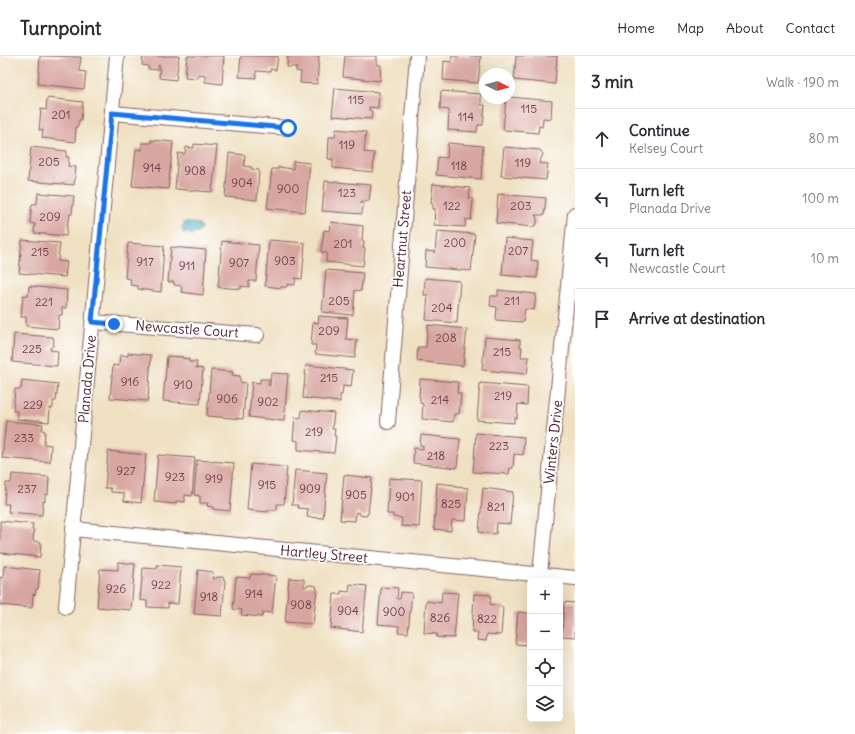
<!DOCTYPE html>
<html lang="en">
<head>
<meta charset="utf-8">
<style>
	body { margin:0; font-family:Delius,sans-serif; background:#f7f7f7; color:#2b2b33 }
	.controls { position:absolute; right:12px; bottom:12px; display:grid; overflow:hidden; border-radius:6px; box-shadow:0 4px 16px #0002 }
	.controls button { width:36px; height:36px; display:grid; place-items:center; padding:0; border:0; border-bottom:1px solid #e1e1e2; background:#fff; color:#2b2b33; font:20px sans-serif }
	.compass { position:absolute; left:479px; top:12px; width:36px; height:36px; border-radius:50%; background:#fff; box-shadow:0 4px 16px #0002; rotate:95deg }
	.stop { position:absolute; width:12px; height:12px; margin:-9px; border:3px solid #1a73e8; border-radius:50%; background:#fff }
	.stop.end { background:#1a73e8; border-color:#fff; box-shadow:0 1px 4px #0008 }
	.list { margin:0; padding:0; list-style:none }
	h2 { display:flex; justify-content:space-between; align-items:center; height:52px; margin:0; padding:0 16px; font-size:17px }
	h2 small { font-size:13px; font-weight:400; color:#7c7c81 }
	.list li { display:grid; grid-template-columns:26px 1fr auto; gap:12px; align-items:center; box-sizing:border-box; height:60px; padding:0 16px; border-top:1px solid #e1e1e2 }
	.list b { display:block; font-size:15px; white-space:nowrap }
	.list p { margin:0; font-size:13px; white-space:nowrap; color:#7c7c81 }
	.list em { font-size:13px; font-style:normal; color:#7c7c81 }
	.icon { flex:none; width:22px; height:22px; fill:none; stroke:currentColor; stroke-width:2; stroke-linecap:round; stroke-linejoin:round }
	.map { position:relative; flex:none; width:575px; height:678px; overflow:hidden }
	header { display:flex; align-items:center; gap:24px; box-sizing:border-box; height:56px; padding:0 20px; background:#fff; border-bottom:1px solid #e1e1e2 }
	header strong { font-size:19px }
	nav { display:flex; gap:22px; margin-inline-start:auto; font-size:14px }
	main { display:flex }
	aside { flex:1; background:#fff }
	.map>svg:first-child { display:block }
	.water { fill:#3dacba; stroke:#446672 }
	.building { fill:#d8a6a1 }
	.lines { fill:none; stroke-linecap:round; stroke-linejoin:round }
	.street-casing { stroke:#846360; stroke-width:16 }
	.street { stroke:#fff; stroke-width:14 }
	.route { stroke:#1a73e8; stroke-width:5 }
	.labels { text-anchor:middle; stroke-width:3.5; stroke-linejoin:round; paint-order:stroke }
	.number-label { font-size:12px; fill:#6e4148 }
	.street-label { font-size:14px; fill:#4a1f2b; stroke:#fff }
</style>
</head>
<body>
<header>
<strong>Turnpoint</strong>
<nav><a>Home</a><a>Map</a><a>About</a><a>Contact</a></nav>
</header>
<main>
<div class="map">
<svg width="575" height="678" viewBox="0 0 575 678">
	<rect width="100%" height="100%" fill="#fff"/>
	<filter id="ink" filterUnits="userSpaceOnUse"><feTurbulence type="fractalNoise" baseFrequency=".025" numOctaves="2"/><feDisplacementMap in="SourceGraphic" scale="8" xChannelSelector="R" yChannelSelector="G"/><feConvolveMatrix kernelMatrix="1 2 1 2 8 2 1 2 1" color-interpolation-filters="sRGB"/></filter>
	<filter id="wash" filterUnits="userSpaceOnUse"><feTurbulence type="fractalNoise" baseFrequency=".012" numOctaves="4" result="noise"/><feDisplacementMap in="SourceGraphic" scale="16" xChannelSelector="R" yChannelSelector="G"/><feGaussianBlur stdDeviation="0.9" result="paint"/><feColorMatrix in="noise" values="0 0 0 0 0 0 0 0 0 0 0 0 0 0 0 0 0 1.4 0 .05"/><feComposite in="paint" operator="in"/></filter>
	<g filter="url(#wash)">
		<rect width="100%" height="100%" fill="#efe0c1"/>
		<!-- water -->
		<polygon class="water" points="184,166 199,168 199,170 201,171 201,174 198,175 198,177 193,177 192,179 188,177 183,177 183,174 181,171 184,169"/>
		<g id="blocks">
			<!-- building -->
			<g class="building">
				<polygon points="40,0 81,1 79,15 86,16 84,33 38,28"/>
				<polygon points="143,0 179,0 176,24 159,22 160,9 158,9 158,14 148,13 148,10 142,9"/>
				<polygon points="187,0 224,0 222,28 205,26 205,19 198,18 198,22 185,21"/>
				<polygon points="241,0 278,0 276,14 270,13 270,16 256,15 256,22 239,21"/>
				<polygon points="288,0 319,0 317,28 300,27 301,16 296,15 296,11 287,11"/>
				<polygon points="345,0 377,0 377,9 381,9 380,25 343,21"/>
				<polygon points="452,0 481,0 478,27 443,24 444,5 451,6"/>
				<polygon points="516,0 557,0 555,28 514,24"/>
				<polygon points="335,32 379,36 378,52 369,51 369,54 372,55 371,63 332,60"/>
				<polygon points="441,35 481,38 481,49 485,49 483,69 478,69 477,76 448,74 449,54 440,53"/>
				<polygon points="509,41 552,45 551,63 543,62 542,71 539,70 538,77 503,74 506,42"/>
				<polygon points="47,42 83,46 81,64 79,64 78,70 76,70 75,86 42,82 43,74 39,74 41,53 46,54"/>
				<polygon points="336,73 366,76 364,96 374,97 373,116 333,112 333,103 328,103 329,81 335,81"/>
				<polygon points="151,84 173,86 168,133 132,130 136,93 142,94 142,87 151,87"/>
				<polygon points="448,87 483,90 481,123 436,119 438,101 447,102"/>
				<polygon points="194,88 217,90 212,136 175,133 178,97 185,98 186,91 194,92"/>
				<polygon points="31,91 67,95 66,101 69,101 68,110 76,111 74,129 28,125"/>
				<polygon points="504,91 540,94 543,98 539,107 548,108 546,124 501,120"/>
				<polygon points="229,97 245,99 244,110 252,111 251,113 259,114 257,144 225,141"/>
				<polygon points="293,105 310,107 305,156 267,152 272,113 278,113 278,111 293,113"/>
				<polygon points="325,125 371,129 369,145 361,145 361,147 363,147 362,158 322,155"/>
				<polygon points="433,128 470,132 469,143 473,143 471,164 466,163 465,171 434,169 435,153 433,153 433,147 431,147"/>
				<polygon points="38,137 74,140 72,158 70,158 69,164 68,164 66,180 34,177 35,168 30,167 32,148 37,148"/>
				<polygon points="498,138 546,142 544,159 535,159 537,162 537,168 533,171 496,167"/>
				<polygon points="331,166 363,170 362,185 364,185 363,192 365,192 363,210 326,206 327,197 321,196 324,174 330,175"/>
				<polygon points="437,175 475,178 471,215 425,211 426,195 435,196"/>
				<polygon points="505,182 533,185 531,204 538,205 537,222 502,219"/>
				<polygon points="22,184 60,187 58,205 67,206 65,221 19,217"/>
				<polygon points="269,184 305,187 302,223 295,222 295,229 287,228 287,231 281,231 281,232 265,230"/>
				<polygon points="222,185 259,189 256,225 249,225 249,231 241,230 241,233 218,231"/>
				<polygon points="128,187 164,190 161,236 138,233 138,230 130,229 131,223 125,222"/>
				<polygon points="171,191 206,194 203,239 181,236 182,230 174,229 174,226 168,226"/>
				<polygon points="326,214 363,217 361,235 355,234 353,259 322,256"/>
				<polygon points="425,222 460,225 457,267 426,264 428,239 424,239"/>
				<polygon points="29,230 67,234 66,252 62,252 62,259 59,259 58,273 26,270 26,261 21,261 23,239 28,240"/>
				<polygon points="498,234 536,238 534,254 525,253 523,266 496,264 497,251 490,250 491,240 498,240"/>
				<polygon points="319,260 348,262 346,283 357,284 355,302 315,298 316,289 311,289 313,266 318,267"/>
				<polygon points="428,269 467,273 463,310 417,305 418,291 426,291"/>
				<polygon points="14,278 53,281 54,285 53,290 50,292 50,294 58,295 57,310 12,306"/>
				<polygon points="485,281 520,284 520,291 522,291 521,301 529,301 527,318 482,314"/>
				<polygon points="128,297 151,299 148,345 110,342 113,309 119,310 120,299 128,300"/>
				<polygon points="167,300 183,301 182,302 189,303 189,306 197,306 196,312 203,313 200,348 163,345"/>
				<polygon points="306,309 353,314 351,331 343,330 342,339 340,339 340,346 303,342"/>
				<polygon points="211,314 233,316 232,319 240,320 240,326 246,327 243,363 207,360"/>
				<polygon points="271,317 288,318 284,365 249,361 252,326 260,327 260,323 269,323 268,329 270,330"/>
				<polygon points="420,323 458,326 457,337 461,337 459,358 454,358 453,366 422,363 423,348 420,347 420,341 419,341"/>
				<polygon points="22,324 58,328 56,345 53,345 53,352 50,352 49,366 17,363 17,355 13,355 15,333 21,333"/>
				<polygon points="480,327 528,331 527,349 518,348 517,362 514,362 514,367 477,364"/>
				<polygon points="302,354 334,357 332,373 335,373 334,380 336,380 334,397 298,394 298,385 293,384 295,361 301,362"/>
				<polygon points="6,365 43,368 42,374 45,375 44,388 51,389 50,406 2,402"/>
				<polygon points="476,377 524,381 523,399 514,398 513,412 510,412 509,418 473,416"/>
				<polygon points="421,379 460,383 457,412 413,407 414,392 423,393 423,390 420,389"/>
				<polygon points="108,395 146,399 141,447 124,445 124,437 111,436 111,432 105,432"/>
				<polygon points="158,399 195,402 192,440 185,439 185,446 176,445 176,448 154,446"/>
				<polygon points="197,404 234,407 230,455 213,453 213,451 207,450 208,447 200,447 200,440 194,439"/>
				<polygon points="251,408 287,411 284,448 277,448 277,454 268,454 268,456 247,454"/>
				<polygon points="295,414 327,417 323,462 307,461 308,453 298,452 298,449 292,449"/>
				<polygon points="12,418 49,421 48,439 45,438 45,446 43,445 42,459 8,456 9,448 4,448 6,427 11,427"/>
				<polygon points="344,419 372,422 368,458 365,460 360,459 359,457 356,456 355,465 340,464"/>
				<polygon points="389,422 422,424 419,471 401,470 402,462 393,461 393,458 387,458"/>
				<polygon points="437,427 455,429 455,431 468,432 466,465 452,464 451,475 434,473"/>
				<polygon points="483,432 513,436 510,468 497,467 496,478 479,476"/>
				<polygon points="0,465 33,468 32,474 34,474 33,485 41,486 40,501 0,497"/>
				<polygon points="118,506 135,508 131,554 97,551 100,513 118,514"/>
				<polygon points="157,509 181,511 178,548 168,547 168,552 147,551 147,545 140,544 143,512 157,513"/>
				<polygon points="4,510 40,514 38,533 36,533 35,539 33,538 32,552 0,549 0,521 3,522"/>
				<polygon points="198,514 213,516 212,523 219,521 223,521 225,525 222,560 194,558"/>
				<polygon points="251,518 276,520 272,557 263,556 262,561 241,559 242,554 233,553 236,521 250,522"/>
				<polygon points="289,522 304,523 304,531 310,529 316,530 317,533 313,568 285,566"/>
				<polygon points="350,528 367,530 362,576 331,572 334,538 341,538 341,535 349,536"/>
				<polygon points="381,531 398,532 397,543 400,543 401,536 412,537 408,577 398,576 399,570 378,568"/>
				<polygon points="442,536 458,537 454,582 436,581 437,578 424,577 426,545 441,547"/>
				<polygon points="474,538 491,539 490,548 503,551 501,579 487,578 486,585 477,584 478,576 472,576"/>
				<polygon points="564,546 575,547 575,581 562,580"/>
				<polygon points="518,556 530,557 530,589 515,588"/>
			</g>
		</g>
	</g>
	<g filter="url(#ink)">
		<use href="#blocks" fill-opacity="0" stroke="#846360" stroke-width="1"/>
		<g class="lines">
			<!-- street casing -->
			<g class="street-casing">
				<g id="street">
					<polyline points="112,57 288,72"/>
					<polyline points="93,266 257,279"/>
					<polyline points="388,366 417,0"/>
					<polyline points="73,473 575,522"/>
					<polyline points="540,518 575,158"/>
					<polyline points="66,551 117,0"/>
				</g>
			</g>
			<!-- street -->
			<use href="#street" class="street"/>
		</g>
	</g>
	<g class="lines" filter="url(#ink)">
		<!-- route -->
		<polyline class="route" points="114,268 92,266 112,57 288,72"/>
	</g>
	<g class="labels">
		<!-- number labels -->
		<g class="number-label">
			<text x="356" y="48">115</text>
			<text x="529" y="57">115</text>
			<text x="61" y="63">201</text>
			<text x="466" y="65">114</text>
			<text x="347" y="93">119</text>
			<text x="49" y="110">205</text>
			<text x="523" y="111">119</text>
			<text x="459" y="114">118</text>
			<text x="152" y="116">914</text>
			<text x="195" y="119">908</text>
			<text x="242" y="131">904</text>
			<text x="288" y="137">900</text>
			<text x="347" y="141">123</text>
			<text x="452" y="154">122</text>
			<text x="521" y="154">203</text>
			<text x="50" y="165">209</text>
			<text x="455" y="191">200</text>
			<text x="343" y="192">201</text>
			<text x="518" y="199">207</text>
			<text x="40" y="200">215</text>
			<text x="285" y="209">903</text>
			<text x="145" y="210">917</text>
			<text x="239" y="211">907</text>
			<text x="187" y="214">911</text>
			<text x="339" y="249">205</text>
			<text x="512" y="249">211</text>
			<text x="44" y="250">221</text>
			<text x="442" y="256">204</text>
			<text x="329" y="279">209</text>
			<text x="446" y="286">208</text>
			<text x="32" y="297">225</text>
			<text x="502" y="300">215</text>
			<text x="329" y="326">215</text>
			<text x="130" y="330">916</text>
			<text x="183" y="333">910</text>
			<text x="503" y="344">219</text>
			<text x="227" y="347">906</text>
			<text x="440" y="348">214</text>
			<text x="268" y="350">902</text>
			<text x="33" y="353">229</text>
			<text x="314" y="380">219</text>
			<text x="24" y="386">233</text>
			<text x="499" y="394">223</text>
			<text x="436" y="404">218</text>
			<text x="126" y="419">927</text>
			<text x="175" y="425">923</text>
			<text x="214" y="427">919</text>
			<text x="267" y="433">915</text>
			<text x="27" y="437">237</text>
			<text x="310" y="437">909</text>
			<text x="356" y="443">905</text>
			<text x="405" y="445">901</text>
			<text x="451" y="452">825</text>
			<text x="496" y="455">821</text>
			<text x="161" y="533">922</text>
			<text x="116" y="537">926</text>
			<text x="254" y="542">914</text>
			<text x="209" y="545">918</text>
			<text x="301" y="553">908</text>
			<text x="348" y="559">904</text>
			<text x="394" y="560">900</text>
			<text x="440" y="566">826</text>
			<text x="487" y="567">822</text>
		</g>
		<!-- street labels -->
		<g class="street-label">
			<text transform="translate(402 183) rotate(-85)" y="5">Heartnut Street</text>
			<text transform="translate(187 273) rotate(4)" y="5">Newcastle Court</text>
			<text transform="translate(87 323) rotate(-85)" y="5">Planada Drive</text>
			<text transform="translate(553 386) rotate(-84)" y="5">Winters Drive</text>
			<text transform="translate(324 498) rotate(5)" y="5">Hartley Street</text>
		</g>
	</g>
</svg>
<div class="controls">
<button>+</button>
<button>−</button>
<button><svg class="icon" aria-label="locate" viewBox="0 0 24 24"><circle cx="12" cy="12" r="6"/><path d="M12 2v4M12 18v4M2 12h4M18 12h4"/></svg></button>
<button><svg class="icon" aria-label="layers" viewBox="0 0 24 24"><path d="M12 4l9 5-9 5-9-5zM3 14l9 5 9-5"/></svg></button>
</div>
<svg class="compass" viewBox="-18 -18 36 36"><path d="M0-13l5 13h-10z" fill="#e53935"/><path d="M0 13l5-13h-10z" fill="#7c7c81"/></svg>
<div class="stop" style="left:288px;top:72px"></div>
<div class="stop end" style="left:114px;top:268px"></div>
</div>
<aside>
<h2>3 min<small>Walk · 190 m</small></h2>
<ul class="list">
<li><svg class="icon" aria-label="ahead" viewBox="0 0 24 24"><path d="M12 20V5M6 11l6-6 6 6"/></svg><div><b>Continue</b><p>Kelsey Court</p></div><em>80 m</em></li>
<li><svg class="icon" aria-label="left" viewBox="0 0 24 24"><path d="M17 20v-9H6M10 6l-5 5 5 5"/></svg><div><b>Turn left</b><p>Planada Drive</p></div><em>100 m</em></li>
<li><svg class="icon" aria-label="left" viewBox="0 0 24 24"><path d="M17 20v-9H6M10 6l-5 5 5 5"/></svg><div><b>Turn left</b><p>Newcastle Court</p></div><em>10 m</em></li>
<li><svg class="icon" aria-label="arrive" viewBox="0 0 24 24"><path d="M6 21V4h12l-3 4 3 4H6"/></svg><div><b>Arrive at destination</b></div></li>
</ul>
</aside>
</main>
</body>
</html>
